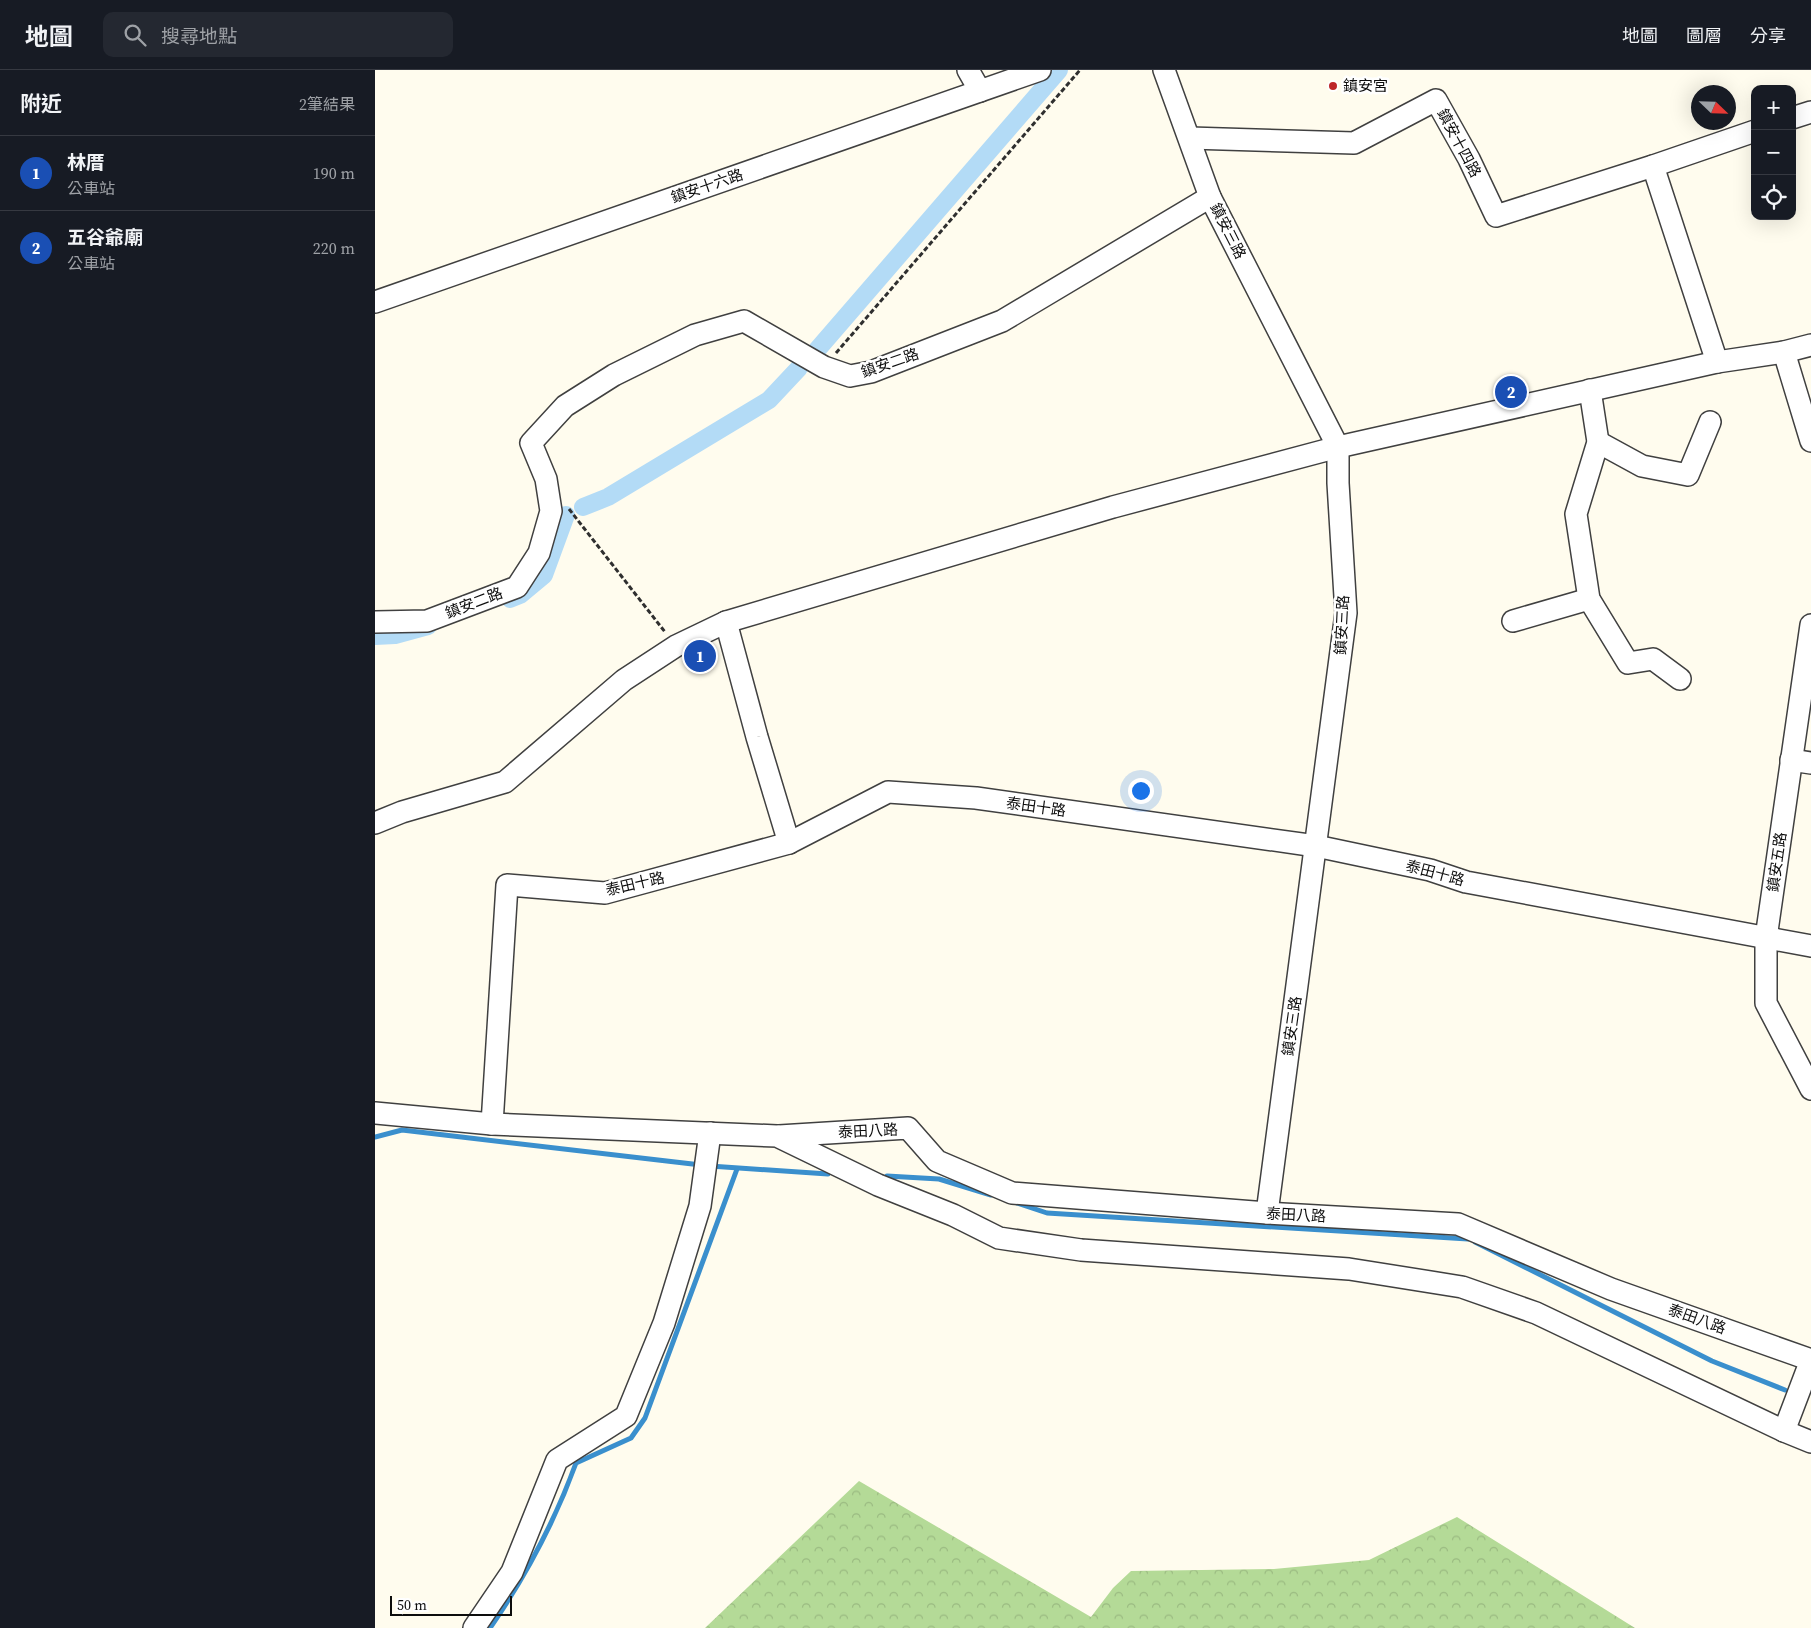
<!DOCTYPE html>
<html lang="zh-TW">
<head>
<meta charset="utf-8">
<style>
	body { margin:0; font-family:"Source Serif 4","Noto Sans TC",serif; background:#242831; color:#f1f3f6 }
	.controls { position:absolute; right:15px; top:15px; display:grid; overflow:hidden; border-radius:10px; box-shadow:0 5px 20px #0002 }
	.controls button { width:45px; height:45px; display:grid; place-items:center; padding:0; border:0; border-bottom:1px solid #363941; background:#171b24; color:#f1f3f6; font:25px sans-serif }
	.compass { position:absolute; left:1316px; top:15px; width:45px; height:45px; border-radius:50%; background:#171b24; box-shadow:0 5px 20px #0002; rotate:113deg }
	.scale { position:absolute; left:15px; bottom:12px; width:122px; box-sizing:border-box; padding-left:5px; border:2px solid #0d0d0d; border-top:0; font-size:14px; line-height:18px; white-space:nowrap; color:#0d0d0d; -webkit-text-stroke:4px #fff; paint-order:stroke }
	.you { position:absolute; left:765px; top:720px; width:18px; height:18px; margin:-12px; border:4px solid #fff; border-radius:50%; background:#1a73e8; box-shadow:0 0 0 8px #1a73e833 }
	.badge { display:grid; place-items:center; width:32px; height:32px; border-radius:50%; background:#d93025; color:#fff; font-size:16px; font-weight:700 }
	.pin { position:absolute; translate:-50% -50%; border:2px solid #fff; box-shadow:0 1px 5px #0006 }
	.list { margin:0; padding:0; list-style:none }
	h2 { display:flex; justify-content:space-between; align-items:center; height:65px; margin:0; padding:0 20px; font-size:21px }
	h2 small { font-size:16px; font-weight:400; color:#9ea1a6 }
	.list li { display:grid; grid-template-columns:32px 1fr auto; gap:15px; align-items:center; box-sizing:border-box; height:75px; padding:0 20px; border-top:1px solid #363941 }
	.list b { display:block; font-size:19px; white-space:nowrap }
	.list p { margin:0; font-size:16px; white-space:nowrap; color:#9ea1a6 }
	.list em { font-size:16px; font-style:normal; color:#9ea1a6 }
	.icon { flex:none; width:28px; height:28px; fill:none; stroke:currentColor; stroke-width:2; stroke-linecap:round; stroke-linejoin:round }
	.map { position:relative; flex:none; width:1436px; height:1558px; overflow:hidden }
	header { display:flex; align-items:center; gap:30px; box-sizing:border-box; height:70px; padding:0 25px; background:#171b24; border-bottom:1px solid #363941 }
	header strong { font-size:24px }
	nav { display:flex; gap:28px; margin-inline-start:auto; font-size:18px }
	.search { width:350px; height:45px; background:#242831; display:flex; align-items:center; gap:12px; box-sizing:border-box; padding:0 18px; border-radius:10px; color:#9ea1a6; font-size:19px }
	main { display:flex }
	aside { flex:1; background:#171b24 }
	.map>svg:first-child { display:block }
	.forest { fill:url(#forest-crowns) }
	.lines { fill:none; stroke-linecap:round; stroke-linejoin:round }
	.stream { stroke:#3a8fcd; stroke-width:5 }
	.canal { stroke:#b3dbf6; stroke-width:18 }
	.minor-casing { stroke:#404040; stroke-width:24 }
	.path { stroke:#2f2f2f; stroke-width:3; stroke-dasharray:5 2.5; stroke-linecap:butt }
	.minor { stroke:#fff; stroke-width:21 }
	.poi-dot { fill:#bd262a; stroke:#fff; stroke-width:2 }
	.labels { text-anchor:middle; stroke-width:5; stroke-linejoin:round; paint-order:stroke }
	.poi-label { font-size:15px; fill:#0d0d0d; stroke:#fff; text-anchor:start }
	.street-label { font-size:15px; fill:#0d0d0d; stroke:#fff }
</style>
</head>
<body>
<header>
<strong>地圖</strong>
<div class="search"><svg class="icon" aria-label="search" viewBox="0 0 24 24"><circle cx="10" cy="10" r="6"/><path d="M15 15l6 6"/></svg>搜尋地點</div>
<nav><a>地圖</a><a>圖層</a><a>分享</a></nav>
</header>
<main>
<aside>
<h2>附近<small>2筆結果</small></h2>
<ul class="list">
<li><span class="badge" style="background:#1a4fb4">1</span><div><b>林厝</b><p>公車站</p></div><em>190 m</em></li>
<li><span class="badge" style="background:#1a4fb4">2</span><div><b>五谷爺廟</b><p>公車站</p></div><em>220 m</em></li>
</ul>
</aside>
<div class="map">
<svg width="1436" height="1558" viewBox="0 0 1436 1558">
	<defs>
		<pattern id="forest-crowns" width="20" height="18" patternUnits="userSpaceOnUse" patternTransform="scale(1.25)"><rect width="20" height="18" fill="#b4da97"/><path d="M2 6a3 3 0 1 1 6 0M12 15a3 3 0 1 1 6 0" fill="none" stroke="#9aba81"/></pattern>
	</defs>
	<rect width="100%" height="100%" fill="#fffcee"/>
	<!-- forest -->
	<polygon class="forest" points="484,1411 716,1547 738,1518 756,1501 899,1499 994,1490 1082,1447 1260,1558 330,1558"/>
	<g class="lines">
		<!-- stream -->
		<g class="stream">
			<polyline points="0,1067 27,1060 326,1095"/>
			<polyline points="335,1096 453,1104"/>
			<polyline points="512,1106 564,1109 616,1125"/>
			<polyline points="639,1132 672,1143 1093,1169"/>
			<polyline points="1100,1172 1337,1291 1410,1320"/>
			<path d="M115 1558C150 1507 180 1451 201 1393L256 1368 270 1348 362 1099"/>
		</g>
		<!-- canal -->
		<g class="canal">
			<polyline points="442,280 684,0"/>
			<polyline points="208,437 233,427 394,330 424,298"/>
			<polyline points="135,529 145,525 169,505 191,445"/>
			<polyline points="0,566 20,565 53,556"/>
		</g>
		<!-- minor casing -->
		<g class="minor-casing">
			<g id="minor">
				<polyline points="593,0 605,21"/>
				<polyline points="789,0 835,127 963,377 963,413 971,543 892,1143"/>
				<polyline points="1417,48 1436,42"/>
				<polyline points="815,68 979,73 1061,30 1094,89 1121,146 1278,96"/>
				<polyline points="0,232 665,0"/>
				<polyline points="1409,282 1436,371"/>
				<polyline points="1342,292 1278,96 1380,61"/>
				<polyline points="1215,320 1223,372 1201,444 1214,529 1253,593 1278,589 1305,609"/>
				<polyline points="1223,372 1267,396 1313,405 1335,352"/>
				<polyline points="1138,551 1214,529"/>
				<polyline points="0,552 52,551 142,517 164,483 176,441 171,409 156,373 190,336 239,305 320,265 369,251 449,297 475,306 496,302 627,251 835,127"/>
				<polyline points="351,552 382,667 414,773"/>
				<polyline points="1436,555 1391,868 1391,933 1436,1019"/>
				<polyline points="1416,690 1436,693"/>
				<polyline points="0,753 27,742 130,712 249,610 301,576 351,552 738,437 963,377 1342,292 1409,282 1436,275"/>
				<polyline points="0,1043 117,1054 402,1066 503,1115 578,1145 624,1168 706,1180 974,1199 1087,1217 1161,1243 1409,1361 1436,1372"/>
				<polyline points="117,1054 132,815 230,823 414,773 513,722 601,728 941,776 1055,800 1091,812 1436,876"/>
				<polyline points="404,1066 533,1058 562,1091 637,1123 892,1143 1083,1154 1236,1219 1436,1290"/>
				<polyline points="1409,1361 1436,1290"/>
				<polyline points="99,1558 137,1502 182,1390 251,1346 289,1253 325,1136 335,1063"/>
			</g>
		</g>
		<!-- path -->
		<g class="path">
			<polyline points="461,283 705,0"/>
			<polyline points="194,439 290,562"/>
		</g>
		<!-- minor -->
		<use href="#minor" class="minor"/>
	</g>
	<!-- markers -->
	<circle class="poi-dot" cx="958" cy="16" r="5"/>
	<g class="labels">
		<!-- poi labels -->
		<g class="poi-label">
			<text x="968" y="21">鎮安宮</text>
		</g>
		<!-- street labels -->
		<g class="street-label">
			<text transform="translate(1084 73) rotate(62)" y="5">鎮安十四路</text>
			<text transform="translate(332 116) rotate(-19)" y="5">鎮安十六路</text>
			<text transform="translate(853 161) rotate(63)" y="5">鎮安三路</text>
			<text transform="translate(515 293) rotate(-19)" y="5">鎮安二路</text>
			<text transform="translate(99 533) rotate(-21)" y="5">鎮安二路</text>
			<text transform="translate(967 555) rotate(-87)" y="5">鎮安三路</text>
			<text transform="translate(661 737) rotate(8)" y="5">泰田十路</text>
			<text transform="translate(1402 792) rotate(-82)" y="5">鎮安五路</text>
			<text transform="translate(1060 803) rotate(15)" y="5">泰田十路</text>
			<text transform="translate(260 814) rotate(-13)" y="5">泰田十路</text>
			<text transform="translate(917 956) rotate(-82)" y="5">鎮安三路</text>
			<text transform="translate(493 1061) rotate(-3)" y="5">泰田八路</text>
			<text transform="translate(921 1145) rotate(3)" y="5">泰田八路</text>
			<text transform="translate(1322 1249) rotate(20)" y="5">泰田八路</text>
		</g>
	</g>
</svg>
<div class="controls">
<button>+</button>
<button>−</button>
<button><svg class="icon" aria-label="locate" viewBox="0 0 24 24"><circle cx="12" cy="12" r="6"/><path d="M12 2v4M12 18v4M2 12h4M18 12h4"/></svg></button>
</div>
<svg class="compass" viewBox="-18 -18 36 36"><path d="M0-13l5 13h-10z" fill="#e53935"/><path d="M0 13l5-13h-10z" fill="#9ea1a6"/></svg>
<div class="scale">50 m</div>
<div class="you"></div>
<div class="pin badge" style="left:325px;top:586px;background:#1a4fb4">1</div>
<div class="pin badge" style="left:1136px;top:322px;background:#1a4fb4">2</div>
</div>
</main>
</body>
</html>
